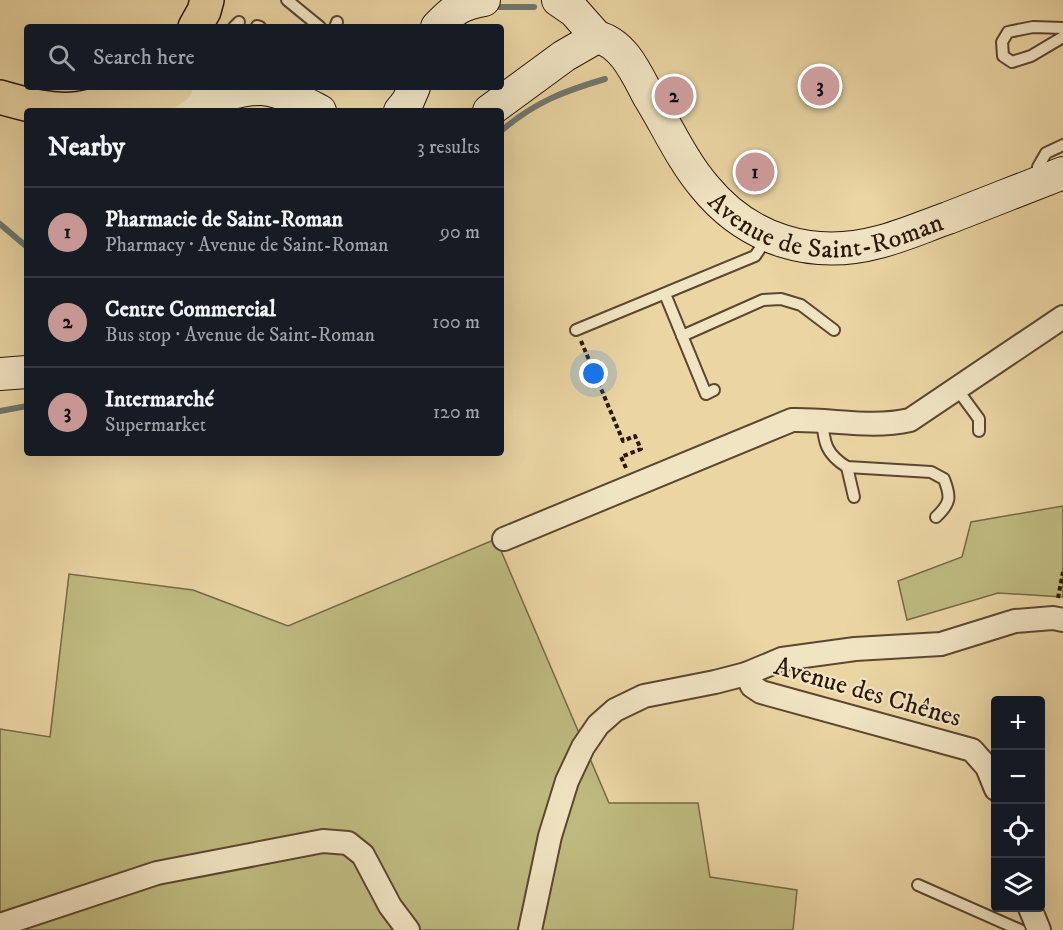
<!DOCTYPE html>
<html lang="en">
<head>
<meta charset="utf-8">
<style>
	body { margin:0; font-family:"IM FELL DW Pica",serif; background:#20242c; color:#f1f3f6 }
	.controls { position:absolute; right:18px; bottom:18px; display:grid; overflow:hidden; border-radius:6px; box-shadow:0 6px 24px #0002 }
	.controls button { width:54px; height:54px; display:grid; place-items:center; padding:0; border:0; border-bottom:2px solid #363941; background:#171b24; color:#f1f3f6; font:30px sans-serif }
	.you { position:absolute; left:594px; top:374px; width:21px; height:21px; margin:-15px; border:4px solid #fff; border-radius:50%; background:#1a73e8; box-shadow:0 0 0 9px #1a73e833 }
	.badge { display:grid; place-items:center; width:39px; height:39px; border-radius:50%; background:#c59692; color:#111; font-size:20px; font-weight:700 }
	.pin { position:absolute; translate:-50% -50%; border:3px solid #fff; box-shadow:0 2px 6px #0006 }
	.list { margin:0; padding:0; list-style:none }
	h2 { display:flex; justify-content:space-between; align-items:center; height:78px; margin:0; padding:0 24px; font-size:26px }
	h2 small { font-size:20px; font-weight:400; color:#9ea1a6 }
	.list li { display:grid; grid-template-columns:39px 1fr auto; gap:18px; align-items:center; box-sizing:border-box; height:90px; padding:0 24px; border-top:2px solid #363941 }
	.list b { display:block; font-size:22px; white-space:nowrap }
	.list p { margin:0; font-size:20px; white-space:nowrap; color:#9ea1a6 }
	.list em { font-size:20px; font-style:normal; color:#9ea1a6 }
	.icon { flex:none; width:33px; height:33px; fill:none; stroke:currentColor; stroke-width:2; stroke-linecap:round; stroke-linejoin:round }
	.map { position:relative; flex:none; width:1063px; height:930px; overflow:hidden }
	.search { position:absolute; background:#171b24; box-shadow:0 6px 24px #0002; left:24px; top:24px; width:480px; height:66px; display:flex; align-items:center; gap:15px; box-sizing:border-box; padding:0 21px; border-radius:6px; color:#9ea1a6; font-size:22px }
	.panel { position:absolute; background:#171b24; box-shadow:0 6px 24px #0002; left:24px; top:108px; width:480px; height:348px; border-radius:6px }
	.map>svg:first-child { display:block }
	.green { fill:#bfbb80; stroke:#766944; stroke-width:1.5 }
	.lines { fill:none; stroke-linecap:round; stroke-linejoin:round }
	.stream { stroke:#70766e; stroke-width:6 }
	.lane-casing { stroke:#5c4630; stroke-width:14 }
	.street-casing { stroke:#5c4630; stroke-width:26 }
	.secondary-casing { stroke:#2c1709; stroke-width:34 }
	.primary-casing { stroke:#2c1709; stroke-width:36 }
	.path { stroke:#2c1709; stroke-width:4; stroke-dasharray:4.5 3; stroke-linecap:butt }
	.lane { stroke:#f1e4c3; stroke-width:10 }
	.street { stroke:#f1e4c3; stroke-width:22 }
	.secondary { stroke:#f1e4c3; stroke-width:32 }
	.primary { stroke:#ead5a3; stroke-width:33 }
	.labels { text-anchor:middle; stroke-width:4.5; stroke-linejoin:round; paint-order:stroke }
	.street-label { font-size:26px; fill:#2c1709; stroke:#f1e4c3 }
</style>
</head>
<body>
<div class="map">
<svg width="1063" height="930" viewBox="0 0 1063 930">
	<rect width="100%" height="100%" fill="#ead5a3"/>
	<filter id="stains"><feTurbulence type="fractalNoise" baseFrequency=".00333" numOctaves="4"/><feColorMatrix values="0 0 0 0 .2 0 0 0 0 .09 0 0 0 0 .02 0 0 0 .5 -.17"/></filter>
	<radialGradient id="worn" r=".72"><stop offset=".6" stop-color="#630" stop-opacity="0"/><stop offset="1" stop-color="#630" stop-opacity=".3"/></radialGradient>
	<!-- green -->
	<g class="green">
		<polygon points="1063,506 1063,597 998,593 907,620 898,581 962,557 971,522"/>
		<polygon points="496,539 609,803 698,803 710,877 797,890 793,930 0,930 0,729 50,737 69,574 193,590 288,626"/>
	</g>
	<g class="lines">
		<!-- stream -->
		<g class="stream">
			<polyline points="492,7 534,7"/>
			<path d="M501 131C535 102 564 91 605 79"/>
			<polyline points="0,224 27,247"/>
			<polyline points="0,411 27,406"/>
		</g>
		<!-- lane casing -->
		<g class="lane-casing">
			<g id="lane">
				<polyline points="287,0 320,27"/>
				<polyline points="257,26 260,27"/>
				<polyline points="234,27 239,22"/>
				<polyline points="335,27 337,22"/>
				<polyline points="1063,28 1033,27 1008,32 1002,42 1003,56 1012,62 1031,56 1063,37"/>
				<polyline points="1041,179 1038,167 1046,153 1063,145"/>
				<polyline points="665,294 706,394 714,390"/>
				<polyline points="576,330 755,256 768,237"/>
				<polyline points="682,336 763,300 781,299 801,305 834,330"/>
				<polyline points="957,389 979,419 979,431"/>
				<path d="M822 420C824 443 826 454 847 467L931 472 944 479C951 497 951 503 936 517"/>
				<polyline points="847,467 854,497"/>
				<polyline points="918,885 1020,930"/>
			</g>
		</g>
		<!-- street casing -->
		<g class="street-casing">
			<g id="street">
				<path d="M504 539 792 420C832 419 871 429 910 420L1063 317"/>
				<polyline points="746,674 752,686 761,692 972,750 987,767 996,789"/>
				<polyline points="1030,908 1039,930"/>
				<polyline points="0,925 157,873 323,841 348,843 363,855 390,906 408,930"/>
				<polyline points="530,930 550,836 567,781 583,747 598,725 615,710 644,696 715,682 746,674 782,659 855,649 941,644 1015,621 1053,618 1063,620"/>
			</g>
		</g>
		<!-- secondary casing -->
		<g class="secondary-casing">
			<g id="secondary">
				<polyline points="558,0 574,11 597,37"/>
				<path d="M437 27C453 10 461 4 484 0"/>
				<path id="s1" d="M597 37C624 43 637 75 649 97 667 126 682 160 704 186 748 240 812 260 879 242 903 236 925 226 948 218 986 203 1025 188 1063 173"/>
				<path d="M163 87C195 115 228 87 263 89 283 91 303 102 320 111"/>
				<polyline points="400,111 408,101 414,87"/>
				<polyline points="489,111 564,56 597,37"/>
				<polyline points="0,374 27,372"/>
			</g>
		</g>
		<!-- primary casing -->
		<g class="primary-casing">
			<g id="primary">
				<polyline points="195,27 204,11 207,0"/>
				<path d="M0 97C58 114 84 116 138 87"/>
				<polyline points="141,111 176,87"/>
			</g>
		</g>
		<!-- path -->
		<g class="path">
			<polyline points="581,341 623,441 635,436 641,449 621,457 626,468"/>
			<polyline points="1058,598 1063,572"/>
		</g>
		<!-- lane -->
		<use href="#lane" class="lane"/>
		<!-- street -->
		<use href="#street" class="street"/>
		<!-- secondary -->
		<use href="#secondary" class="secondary"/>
		<!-- primary -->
		<use href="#primary" class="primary"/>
	</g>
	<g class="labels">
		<!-- street labels -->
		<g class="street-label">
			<text dy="9" stroke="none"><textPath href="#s1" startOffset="324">Avenue de Saint-Roman</textPath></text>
			<text transform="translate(868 691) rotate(16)" y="9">Avenue des Chênes</text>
		</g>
	</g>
	<rect width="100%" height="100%" filter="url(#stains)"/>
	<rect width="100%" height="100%" fill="url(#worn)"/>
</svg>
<div class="controls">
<button>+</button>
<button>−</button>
<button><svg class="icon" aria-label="locate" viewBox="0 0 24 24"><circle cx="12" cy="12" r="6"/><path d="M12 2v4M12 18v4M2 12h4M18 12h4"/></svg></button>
<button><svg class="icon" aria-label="layers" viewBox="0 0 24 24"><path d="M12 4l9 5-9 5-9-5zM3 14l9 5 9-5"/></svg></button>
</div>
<div class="you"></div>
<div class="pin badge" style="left:755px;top:172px">1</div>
<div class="pin badge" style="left:674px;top:96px">2</div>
<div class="pin badge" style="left:820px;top:86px">3</div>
<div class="search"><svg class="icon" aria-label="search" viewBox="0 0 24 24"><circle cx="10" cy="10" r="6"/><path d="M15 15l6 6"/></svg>Search here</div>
<section class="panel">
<h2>Nearby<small>3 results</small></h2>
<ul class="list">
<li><span class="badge">1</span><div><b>Pharmacie de Saint-Roman</b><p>Pharmacy · Avenue de Saint-Roman</p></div><em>90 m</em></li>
<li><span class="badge">2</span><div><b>Centre Commercial</b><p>Bus stop · Avenue de Saint-Roman</p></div><em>100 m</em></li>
<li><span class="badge">3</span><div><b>Intermarché</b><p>Supermarket</p></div><em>120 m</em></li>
</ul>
</section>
</div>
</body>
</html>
